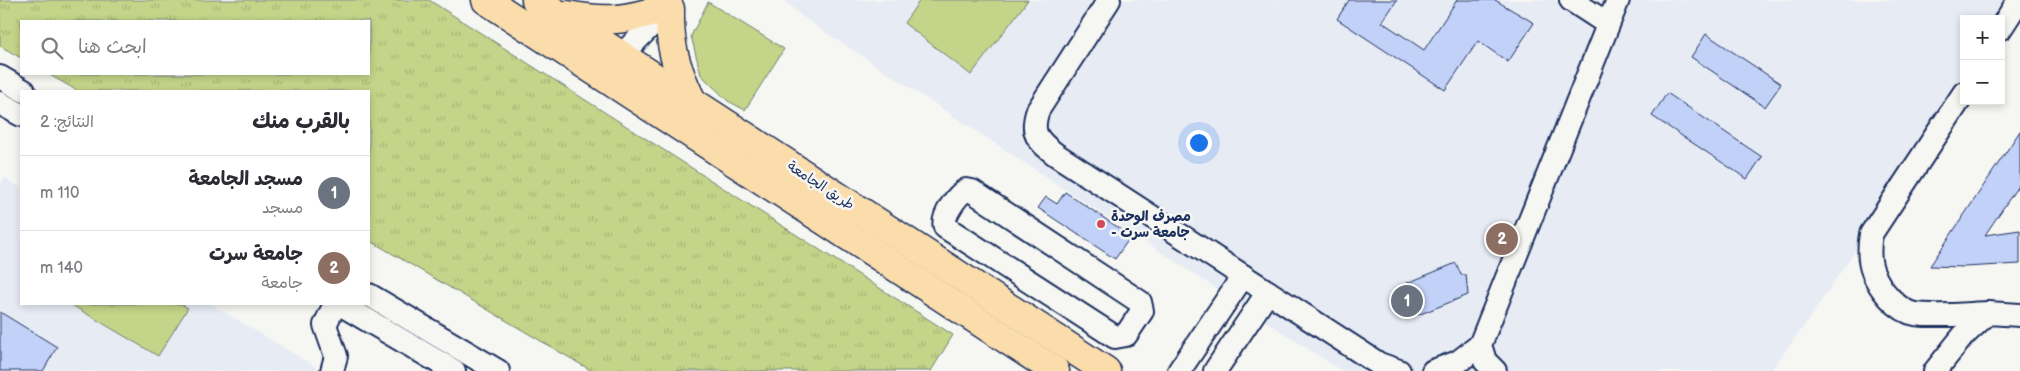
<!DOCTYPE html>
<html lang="ar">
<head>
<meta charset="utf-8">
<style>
	body { margin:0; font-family:"Balsamiq Sans","Playpen Sans Arabic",sans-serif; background:#f2f2f3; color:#2b2b33; direction:rtl }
	.controls { position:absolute; right:15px; top:15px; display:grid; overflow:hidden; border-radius:0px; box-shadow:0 2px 8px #0003 }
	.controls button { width:45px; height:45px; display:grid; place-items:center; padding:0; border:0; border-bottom:1px solid #e1e1e2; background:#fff; color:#2b2b33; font:25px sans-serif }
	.you { position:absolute; left:1198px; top:142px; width:18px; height:18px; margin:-12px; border:4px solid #fff; border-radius:50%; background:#1a73e8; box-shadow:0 0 0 8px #1a73e833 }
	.badge { display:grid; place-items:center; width:32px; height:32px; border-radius:50%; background:#d1495b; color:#fff; font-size:16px; font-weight:700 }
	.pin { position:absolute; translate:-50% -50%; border:2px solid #fff; box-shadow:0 1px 5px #0006 }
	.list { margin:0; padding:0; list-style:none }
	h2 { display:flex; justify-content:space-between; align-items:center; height:65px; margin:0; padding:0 20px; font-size:21px }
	h2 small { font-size:16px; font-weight:400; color:#7c7c81 }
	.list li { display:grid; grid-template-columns:32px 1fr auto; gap:15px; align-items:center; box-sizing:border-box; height:75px; padding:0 20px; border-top:1px solid #e1e1e2 }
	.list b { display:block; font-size:19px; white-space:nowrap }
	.list p { margin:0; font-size:16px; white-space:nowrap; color:#7c7c81 }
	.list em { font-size:16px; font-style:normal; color:#7c7c81 }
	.icon { flex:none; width:28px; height:28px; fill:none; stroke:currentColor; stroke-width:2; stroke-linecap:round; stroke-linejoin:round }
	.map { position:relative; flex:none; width:2020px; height:371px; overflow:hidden; direction:ltr }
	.search { position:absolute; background:#fff; box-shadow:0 2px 8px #0003; left:20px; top:20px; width:350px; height:55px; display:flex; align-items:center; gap:12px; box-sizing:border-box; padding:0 18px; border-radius:0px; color:#7c7c81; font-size:19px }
	.panel { position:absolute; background:#fff; box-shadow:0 2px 8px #0003; left:20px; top:90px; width:350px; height:215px; border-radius:0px; direction:rtl }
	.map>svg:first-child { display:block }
	.built { fill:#e6ebf4 }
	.green { fill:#c4d488; stroke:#708273 }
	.park { fill:url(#park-tufts); stroke:#708273 }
	.building { fill:#c2d1f8; stroke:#1b2f5e }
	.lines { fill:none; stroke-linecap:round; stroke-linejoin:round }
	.minor-casing { stroke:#1b2f5e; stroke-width:26 }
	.highway-casing { stroke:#1b2f5e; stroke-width:31 }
	.minor { stroke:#f6f6f2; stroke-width:22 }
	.highway { stroke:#fbddab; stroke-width:28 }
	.poi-dot { fill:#d1495b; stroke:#f6f6f2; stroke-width:2 }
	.labels { text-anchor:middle; stroke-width:5; stroke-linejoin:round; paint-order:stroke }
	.street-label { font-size:14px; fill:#1b2f5e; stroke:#f6f6f2 }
	.poi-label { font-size:14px; font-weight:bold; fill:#1b2f5e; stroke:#f6f6f2; text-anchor:start }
</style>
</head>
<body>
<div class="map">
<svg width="2020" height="371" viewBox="0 0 2020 371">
	<defs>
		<pattern id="park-tufts" width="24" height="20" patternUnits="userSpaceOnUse" patternTransform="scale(1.25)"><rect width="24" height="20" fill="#c4d488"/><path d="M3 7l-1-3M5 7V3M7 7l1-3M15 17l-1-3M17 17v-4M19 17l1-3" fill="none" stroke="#a8b678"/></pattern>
	</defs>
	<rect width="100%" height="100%" fill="#f6f6f2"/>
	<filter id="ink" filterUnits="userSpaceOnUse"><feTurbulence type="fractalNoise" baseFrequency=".02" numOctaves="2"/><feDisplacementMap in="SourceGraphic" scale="10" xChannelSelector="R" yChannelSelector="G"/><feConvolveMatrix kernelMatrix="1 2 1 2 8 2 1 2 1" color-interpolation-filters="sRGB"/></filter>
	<g filter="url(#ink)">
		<!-- built -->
		<g class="built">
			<polygon points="784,0 2020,0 2001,19 1964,19 1964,89 1802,329 1770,371 1342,371 804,18"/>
			<polygon points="5,178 21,188 21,304 211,304 322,371 0,371 0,186"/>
		</g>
		<!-- green -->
		<g class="green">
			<polygon points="920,0 1028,0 971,75 904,23"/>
			<polygon points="708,2 784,49 745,110 728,101 701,75 691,36"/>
			<polygon points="70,304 181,304 188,308 158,356"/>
		</g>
		<!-- park -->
		<polygon class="park" points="0,0 429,0 953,335 931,371 592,371 369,240 369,91 78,91 48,74 369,74 369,21 21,21 21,58 0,46"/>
		<!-- building -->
		<g class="building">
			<polygon points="1349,0 1397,0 1382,22 1424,50 1457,0 1495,0 1534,23 1508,62 1478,41 1445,90 1337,19"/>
			<polygon points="1706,34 1781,84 1765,107 1691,57"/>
			<polygon points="1667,93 1762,157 1747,179 1652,116"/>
			<polygon points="2020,131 2020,183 1985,235 2020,230 2020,264 1964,267 1930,266"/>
			<polygon points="1065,192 1131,236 1115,259 1038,208 1046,197 1057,204"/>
			<polygon points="1456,263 1461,275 1466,275 1468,295 1418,315 1411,296 1400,286"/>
			<polygon points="0,312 57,347 43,371 0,371"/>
		</g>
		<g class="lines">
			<!-- minor casing -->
			<g class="minor-casing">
				<g id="minor">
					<path d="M1109 0 1038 110C1030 133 1037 140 1055 154L1342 340 1379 364 1399 371"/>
					<polyline points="1571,0 1608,24"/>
					<polyline points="2001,28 2019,0"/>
					<polyline points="609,68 671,5"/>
					<polyline points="0,77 24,91"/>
					<path d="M1964 93 1871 234C1869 246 1868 260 1873 272 1879 288 1897 311 1915 314 1938 317 1965 314 1988 313"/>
					<polyline points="0,103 21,115"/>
					<path d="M966 190 972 191 1140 302 1142 311 1126 335 1115 337 945 227C941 217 957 195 966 190Z"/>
					<polyline points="369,295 498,371"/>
					<polyline points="340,304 454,371"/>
					<polyline points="332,371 336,356 325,325 335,304"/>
					<polyline points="1179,371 1243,276"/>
					<polyline points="1215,371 1268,292"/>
					<polyline points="1433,371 1458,362 1480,345"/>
					<polyline points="1495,371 1485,361 1480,345 1618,0"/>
					<polyline points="1935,371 1963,336 1988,313 2020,315"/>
				</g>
			</g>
			<!-- highway casing -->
			<g class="highway-casing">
				<g id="highway">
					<polyline points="486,0 1055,371"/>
					<polyline points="536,0 1106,371"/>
					<path d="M670 9C669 47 676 68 692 101"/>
					<path d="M567 15C609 23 627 20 668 7"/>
				</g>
			</g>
			<!-- minor -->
			<use href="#minor" class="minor"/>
			<!-- highway -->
			<use href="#highway" class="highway"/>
		</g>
	</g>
	<!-- markers -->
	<circle class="poi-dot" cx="1101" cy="224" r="5"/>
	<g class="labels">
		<!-- street labels -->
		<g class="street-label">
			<text transform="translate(821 185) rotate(33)" y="5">طريق الجامعة</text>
		</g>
		<!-- poi labels -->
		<g class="poi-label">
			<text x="1111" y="221">مصرف الوحدة<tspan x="1111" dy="16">- جامعة سرت</tspan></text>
		</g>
	</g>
</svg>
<div class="controls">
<button>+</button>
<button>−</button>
</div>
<div class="you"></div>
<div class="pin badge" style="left:1407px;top:301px;background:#6b7280">1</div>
<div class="pin badge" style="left:1502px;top:239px;background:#8d6e63">2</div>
<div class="search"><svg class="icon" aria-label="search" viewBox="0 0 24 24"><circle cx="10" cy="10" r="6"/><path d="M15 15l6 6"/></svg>ابحث هنا</div>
<section class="panel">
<h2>بالقرب منك<small>النتائج: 2</small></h2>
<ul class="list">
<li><span class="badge" style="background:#6b7280">1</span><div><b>مسجد الجامعة</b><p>مسجد</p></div><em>110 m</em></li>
<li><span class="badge" style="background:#8d6e63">2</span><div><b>جامعة سرت</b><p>جامعة</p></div><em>140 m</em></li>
</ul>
</section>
</div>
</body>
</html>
